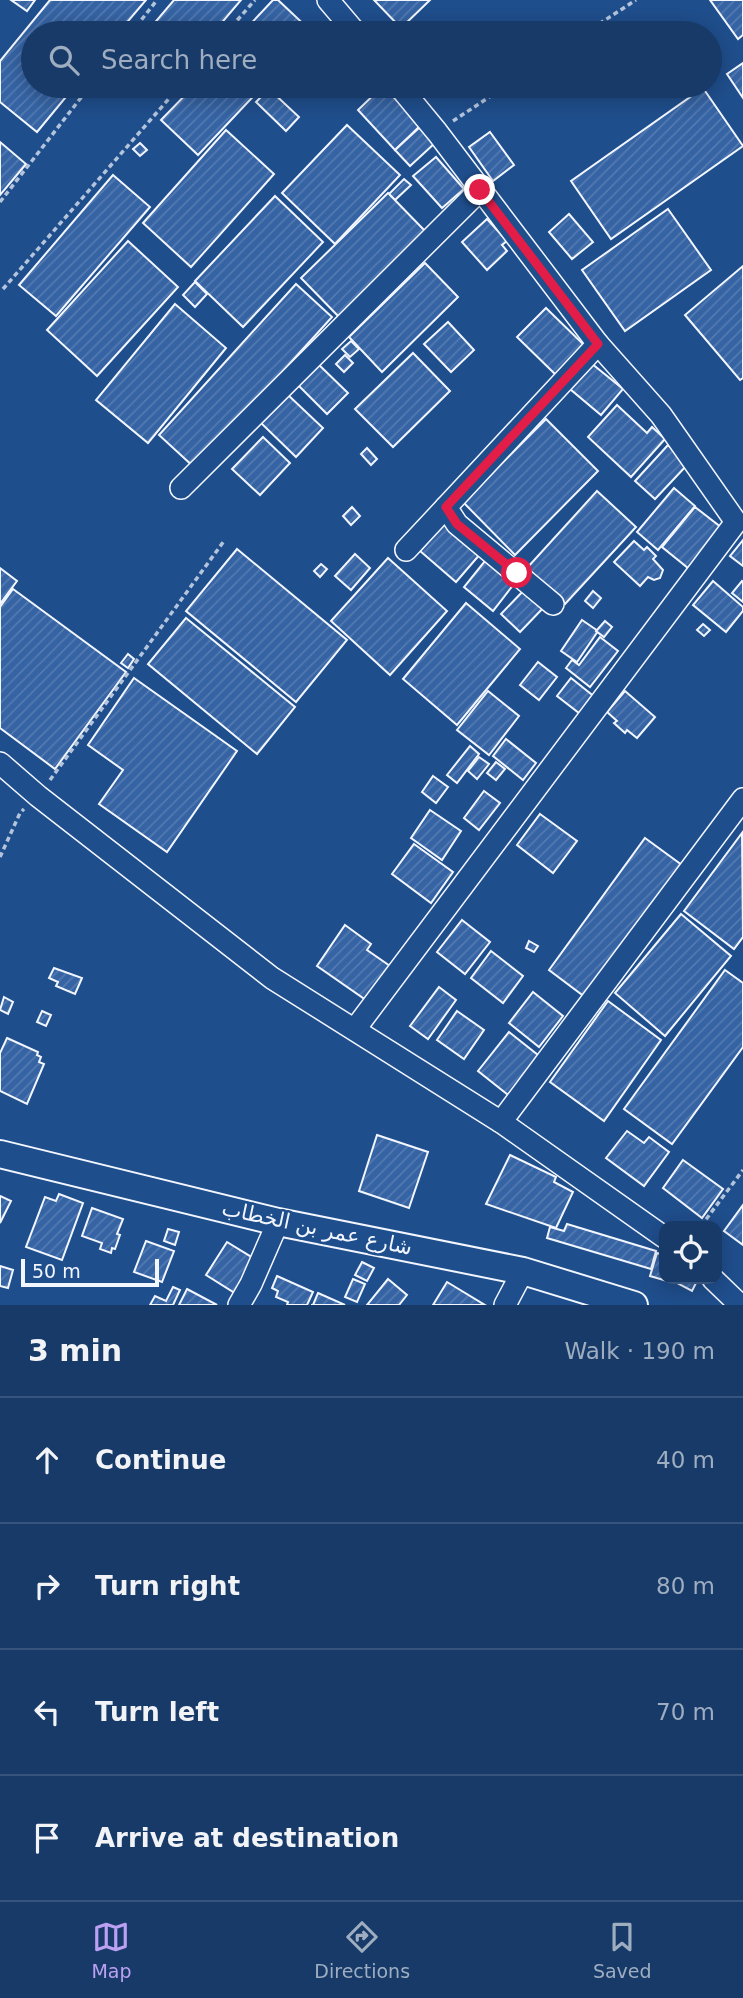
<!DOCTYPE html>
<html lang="en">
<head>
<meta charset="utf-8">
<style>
	body { margin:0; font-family:"DejaVu Sans",Cairo,sans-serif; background:#20416f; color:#f1f3f6 }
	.controls { position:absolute; right:21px; bottom:21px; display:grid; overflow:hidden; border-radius:14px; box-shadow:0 4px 18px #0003 }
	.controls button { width:63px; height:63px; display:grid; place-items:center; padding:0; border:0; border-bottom:2px solid #36547d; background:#173a69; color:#f1f3f6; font:35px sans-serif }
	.scale { position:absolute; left:21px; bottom:18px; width:138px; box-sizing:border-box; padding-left:7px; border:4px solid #f2f6ff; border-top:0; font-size:19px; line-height:24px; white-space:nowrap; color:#f2f6ff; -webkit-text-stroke:5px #1f4e8c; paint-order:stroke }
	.stop { position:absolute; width:21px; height:21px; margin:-16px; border:5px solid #e11d48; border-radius:50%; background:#fff }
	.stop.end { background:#e11d48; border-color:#fff; box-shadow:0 2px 7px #0008 }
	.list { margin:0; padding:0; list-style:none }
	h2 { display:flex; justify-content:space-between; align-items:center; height:91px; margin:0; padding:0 28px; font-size:30px }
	h2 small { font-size:23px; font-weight:400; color:#9eadc0 }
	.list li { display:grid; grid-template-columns:46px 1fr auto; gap:21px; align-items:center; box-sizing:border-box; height:126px; padding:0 28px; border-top:2px solid #36547d }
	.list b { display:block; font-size:26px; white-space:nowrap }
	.list em { font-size:23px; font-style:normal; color:#9eadc0 }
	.icon { flex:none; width:38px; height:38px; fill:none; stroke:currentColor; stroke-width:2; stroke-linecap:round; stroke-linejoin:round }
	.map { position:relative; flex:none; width:743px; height:1305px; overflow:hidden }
	.search { position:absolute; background:#173a69; box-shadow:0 4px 18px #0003; left:21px; right:21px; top:21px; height:77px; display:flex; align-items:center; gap:18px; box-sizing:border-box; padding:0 24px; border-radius:38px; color:#9eadc0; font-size:26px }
	.sheet { height:595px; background:#173a69 }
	nav { display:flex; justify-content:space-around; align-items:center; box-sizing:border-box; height:98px; border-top:2px solid #36547d; background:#173a69; font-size:19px; color:#9eadc0 }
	nav a { display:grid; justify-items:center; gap:4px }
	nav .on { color:#bca0f2 }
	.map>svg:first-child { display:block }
	.building { fill:url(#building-hatch); stroke:#f2f6ff; stroke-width:2 }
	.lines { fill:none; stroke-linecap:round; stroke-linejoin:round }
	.minor-casing { stroke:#f2f6ff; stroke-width:24 }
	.major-casing { stroke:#f2f6ff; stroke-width:30 }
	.path { stroke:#b3c4dc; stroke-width:3.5; stroke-dasharray:5 3.5; stroke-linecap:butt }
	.minor { stroke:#1f4e8c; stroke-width:21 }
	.major { stroke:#1f4e8c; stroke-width:26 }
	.route { stroke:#e11d48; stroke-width:9 }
	.labels { text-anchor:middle; stroke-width:5; stroke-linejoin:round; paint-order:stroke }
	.street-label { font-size:21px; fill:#f2f6ff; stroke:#1f4e8c }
</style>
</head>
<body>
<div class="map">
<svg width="743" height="1305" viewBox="0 0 743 1305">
	<defs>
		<pattern id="building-hatch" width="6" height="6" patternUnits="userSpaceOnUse" patternTransform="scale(1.75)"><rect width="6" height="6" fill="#3563a3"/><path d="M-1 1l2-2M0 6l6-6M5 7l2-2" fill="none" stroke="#537ab1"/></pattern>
	</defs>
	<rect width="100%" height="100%" fill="#1f4e8c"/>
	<!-- building -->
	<g class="building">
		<polygon points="11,0 35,0 27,11"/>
		<polygon points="50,0 146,0 118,33 33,33 33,86 75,86 37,132 0,102 0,61"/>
		<polygon points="174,0 241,0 213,33 146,33"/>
		<polygon points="273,0 278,0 312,32 242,33"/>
		<polygon points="374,0 430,0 401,28"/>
		<polygon points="710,0 743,0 743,35 738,39"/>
		<polygon points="743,63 743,98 727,74"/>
		<polygon points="194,86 263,86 198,155 161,120"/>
		<polygon points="383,86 421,125 395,150 358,110"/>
		<polygon points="703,88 743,146 611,239 571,181"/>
		<polygon points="269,89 299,117 286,131 256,102"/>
		<polygon points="347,125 400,175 335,244 282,193"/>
		<polygon points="420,127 435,143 410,166 395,150"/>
		<polygon points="226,130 274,174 191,267 143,223"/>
		<polygon points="490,132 514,165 493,181 469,147"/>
		<polygon points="0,142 26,164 0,195"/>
		<polygon points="140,143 147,150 140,156 133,149"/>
		<polygon points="436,157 464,189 442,208 413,176"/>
		<polygon points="113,175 150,207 56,316 19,285"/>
		<polygon points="404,179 411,185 395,200 389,194"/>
		<polygon points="388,193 429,235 342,320 301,278"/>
		<polygon points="275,196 323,242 243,327 195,281"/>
		<polygon points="668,209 711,270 625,331 582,270"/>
		<polygon points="569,214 593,242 572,259 549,232"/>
		<polygon points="487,219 507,241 502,245 507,251 487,270 462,242"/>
		<polygon points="128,241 178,287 97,376 47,330"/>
		<polygon points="425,263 458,297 382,372 349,337"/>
		<polygon points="743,266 743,378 740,380 685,315"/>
		<polygon points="195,282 207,294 195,307 183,295"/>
		<polygon points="296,284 332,317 195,468 159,435"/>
		<polygon points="175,304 226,348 148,443 96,400"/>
		<polygon points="546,308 584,345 556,375 517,337"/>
		<polygon points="448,322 474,350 451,372 424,344"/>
		<polygon points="351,341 359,349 350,357 342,349"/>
		<polygon points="413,353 450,391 393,447 355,409"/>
		<polygon points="345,355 353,363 344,372 336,364"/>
		<polygon points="315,361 348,393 327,414 295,382"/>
		<polygon points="591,363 623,389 601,415 570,389"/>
		<polygon points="287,394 323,428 296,457 260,422"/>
		<polygon points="617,405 647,433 652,427 665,439 631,477 588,437"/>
		<polygon points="546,419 598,471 515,555 463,502"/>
		<polygon points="263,437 290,463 260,495 232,469"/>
		<polygon points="668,445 688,464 655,499 635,481"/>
		<polygon points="367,448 377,459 371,465 361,454"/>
		<polygon points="674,488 695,506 658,550 637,532"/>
		<polygon points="597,491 636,527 565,604 527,568"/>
		<polygon points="352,507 360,516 351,525 343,516"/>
		<polygon points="695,507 722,528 688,568 662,547"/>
		<polygon points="445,522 481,553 456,582 420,551"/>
		<polygon points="743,540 743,566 730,556"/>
		<polygon points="634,541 644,550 647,547 656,556 653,559 663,570 660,578 654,580 648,577 640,586 614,562"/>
		<polygon points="237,549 347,640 296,702 186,611"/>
		<polygon points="355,554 370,568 351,590 335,576"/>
		<polygon points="388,558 447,611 390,675 331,621"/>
		<polygon points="485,561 514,584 493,611 464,587"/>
		<polygon points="321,564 327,569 320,577 314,571"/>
		<polygon points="0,568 17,581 0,604"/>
		<polygon points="713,581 743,607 743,611 726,632 693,605"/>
		<polygon points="742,581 743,582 743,602 732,593"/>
		<polygon points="527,587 546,605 520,632 501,614"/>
		<polygon points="13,589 126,672 55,769 0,728 0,607"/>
		<polygon points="593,591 601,598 593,608 585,601"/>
		<polygon points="466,603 520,649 457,725 403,679"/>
		<polygon points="186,618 295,707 257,754 148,664"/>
		<polygon points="582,620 598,631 577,662 561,651"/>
		<polygon points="605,621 612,627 604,637 596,631"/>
		<polygon points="703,624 710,630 704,636 697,630"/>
		<polygon points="600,637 618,651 590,687 566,668 572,660 579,665"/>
		<polygon points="128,654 134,659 128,668 121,663"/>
		<polygon points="538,662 557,677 539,700 520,685"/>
		<polygon points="134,678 237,751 167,852 99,804 123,770 88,745"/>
		<polygon points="571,678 601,702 588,720 557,696"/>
		<polygon points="488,691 519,716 489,755 457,730"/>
		<polygon points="625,691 655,717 637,738 627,730 625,733 614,723 617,721 607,712"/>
		<polygon points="506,739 536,763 523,780 493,756"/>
		<polygon points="470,746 479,754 457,783 447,775"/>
		<polygon points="479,757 489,764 477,779 468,771"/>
		<polygon points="496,762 505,769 496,780 487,773"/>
		<polygon points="433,776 448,787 436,803 422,792"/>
		<polygon points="484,791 500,803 479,830 464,818"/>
		<polygon points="430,810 461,831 442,860 411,838"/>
		<polygon points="540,814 577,841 553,873 517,845"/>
		<polygon points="742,833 743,937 734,949 684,911"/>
		<polygon points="645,838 686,868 589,1000 549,970"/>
		<polygon points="414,844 453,872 431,903 392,874"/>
		<polygon points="681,914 731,956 665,1036 615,993"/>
		<polygon points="462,920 490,942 465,974 437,952"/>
		<polygon points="345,925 371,944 367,950 390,966 366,1000 317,966"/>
		<polygon points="529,941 538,946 534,952 526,948"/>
		<polygon points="491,951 523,976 503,1003 471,978"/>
		<polygon points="54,968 82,978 75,994 56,986 58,982 49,978"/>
		<polygon points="725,970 743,983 743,1047 672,1144 624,1109"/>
		<polygon points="439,987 456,1000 428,1039 410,1026"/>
		<polygon points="533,992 563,1016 539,1047 509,1023"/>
		<polygon points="4,997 13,1002 8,1014 0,1010"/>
		<polygon points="608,1001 661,1040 604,1121 550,1082"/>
		<polygon points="42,1011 51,1015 46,1026 37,1022"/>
		<polygon points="457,1011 484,1030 464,1059 437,1040"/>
		<polygon points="509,1032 543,1059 512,1098 478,1071"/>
		<polygon points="7,1038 38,1052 37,1055 41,1057 39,1062 44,1064 27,1104 0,1091 0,1053"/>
		<polygon points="627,1131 644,1143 649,1137 669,1152 644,1186 606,1158"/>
		<polygon points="377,1135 428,1152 409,1208 359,1191"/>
		<polygon points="510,1155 556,1177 554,1182 573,1192 556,1228 486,1204"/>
		<polygon points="683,1160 723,1189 702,1218 663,1188"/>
		<polygon points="59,1194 83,1203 62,1260 26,1247 45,1197 56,1201"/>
		<polygon points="0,1196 11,1201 0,1223"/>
		<polygon points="743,1205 743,1245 724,1231"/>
		<polygon points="92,1208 123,1219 117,1234 120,1235 115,1249 112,1248 111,1253 100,1249 102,1243 82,1236"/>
		<polygon points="567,1224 656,1251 651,1269 547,1238 550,1227 564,1231"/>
		<polygon points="168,1229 179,1232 175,1245 164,1241"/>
		<polygon points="146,1241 174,1251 162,1282 134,1272"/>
		<polygon points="227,1242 258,1261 238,1295 206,1275"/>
		<polygon points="657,1253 664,1255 664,1279 675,1279 674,1283 650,1276"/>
		<polygon points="362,1262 374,1268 367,1281 355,1275"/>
		<polygon points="0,1266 13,1270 8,1288 0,1286"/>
		<polygon points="277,1276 313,1292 307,1305 287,1305 288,1302 276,1297 278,1291 272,1288"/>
		<polygon points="353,1279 365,1284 357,1302 345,1297"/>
		<polygon points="388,1279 407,1295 399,1305 367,1305"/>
		<polygon points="677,1279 698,1279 692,1291 675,1282"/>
		<polygon points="447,1282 485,1305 433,1305"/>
		<polygon points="173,1287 180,1290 173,1305 150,1305 155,1296 166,1301"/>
		<polygon points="187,1289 217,1305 179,1305"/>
		<polygon points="318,1293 345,1305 311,1305 313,1305"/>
	</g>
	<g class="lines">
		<!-- minor casing -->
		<g class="minor-casing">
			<g id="minor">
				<polyline points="328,0 356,33"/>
				<polyline points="181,488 480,190"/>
				<polyline points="446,507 457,524 553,604"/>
				<polyline points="406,550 598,344"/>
				<polyline points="0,763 38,796 272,978 501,1122 664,1237"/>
				<polyline points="355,1029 736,522 661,415 598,344 437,132 399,86"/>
				<polyline points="501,1122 743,799"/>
				<polyline points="713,1279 740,1305"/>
				<polyline points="239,1305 251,1284 278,1222"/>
				<polyline points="505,1305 523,1271"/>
			</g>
		</g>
		<!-- major casing -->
		<g class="major-casing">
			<polyline id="major" points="0,1154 278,1222 523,1271 634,1305"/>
		</g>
		<!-- path -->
		<g class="path">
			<polyline points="131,33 157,0"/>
			<polyline points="226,33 255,0"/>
			<polyline points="585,33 636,0"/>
			<polyline points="453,121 506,86"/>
			<polyline points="0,202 90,86"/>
			<polyline points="3,289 180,86"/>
			<polyline points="50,780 224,541"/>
			<polyline points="0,857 20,813 24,809"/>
			<polyline points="701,1226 743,1170"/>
		</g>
		<!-- minor -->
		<use href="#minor" class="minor"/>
		<!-- major -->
		<use href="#major" class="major"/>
	</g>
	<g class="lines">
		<!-- route -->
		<polyline class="route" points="480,190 598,344 446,507 457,524 517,573"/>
	</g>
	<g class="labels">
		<!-- street labels -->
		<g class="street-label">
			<text transform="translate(317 1228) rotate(12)" y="7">شارع عمر بن الخطاب</text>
		</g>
	</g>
</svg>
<div class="controls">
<button><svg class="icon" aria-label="locate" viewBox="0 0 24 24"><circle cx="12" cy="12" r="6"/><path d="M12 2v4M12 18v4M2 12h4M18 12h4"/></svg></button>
</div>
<div class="scale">50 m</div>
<div class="stop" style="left:517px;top:573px"></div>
<div class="stop end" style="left:480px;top:190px"></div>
<div class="search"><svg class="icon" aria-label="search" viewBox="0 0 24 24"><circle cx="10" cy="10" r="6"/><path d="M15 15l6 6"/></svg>Search here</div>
</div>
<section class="sheet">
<h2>3 min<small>Walk · 190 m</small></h2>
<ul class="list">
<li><svg class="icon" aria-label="ahead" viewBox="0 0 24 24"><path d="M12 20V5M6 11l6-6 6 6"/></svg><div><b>Continue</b></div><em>40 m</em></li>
<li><svg class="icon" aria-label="right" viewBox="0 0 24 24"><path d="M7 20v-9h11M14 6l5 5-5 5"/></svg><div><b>Turn right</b></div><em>80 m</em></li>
<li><svg class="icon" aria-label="left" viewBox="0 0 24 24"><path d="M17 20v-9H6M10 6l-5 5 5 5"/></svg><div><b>Turn left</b></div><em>70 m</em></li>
<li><svg class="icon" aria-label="arrive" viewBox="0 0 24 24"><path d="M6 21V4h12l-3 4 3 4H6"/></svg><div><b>Arrive at destination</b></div></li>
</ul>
</section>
<nav>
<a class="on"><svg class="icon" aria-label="map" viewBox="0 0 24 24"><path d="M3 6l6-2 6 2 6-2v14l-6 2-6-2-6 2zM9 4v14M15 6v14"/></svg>Map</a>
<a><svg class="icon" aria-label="directions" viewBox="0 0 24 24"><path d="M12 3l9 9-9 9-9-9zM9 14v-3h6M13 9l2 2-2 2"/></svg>Directions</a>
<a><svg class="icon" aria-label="saved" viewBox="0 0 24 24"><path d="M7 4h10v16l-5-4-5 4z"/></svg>Saved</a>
</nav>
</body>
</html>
